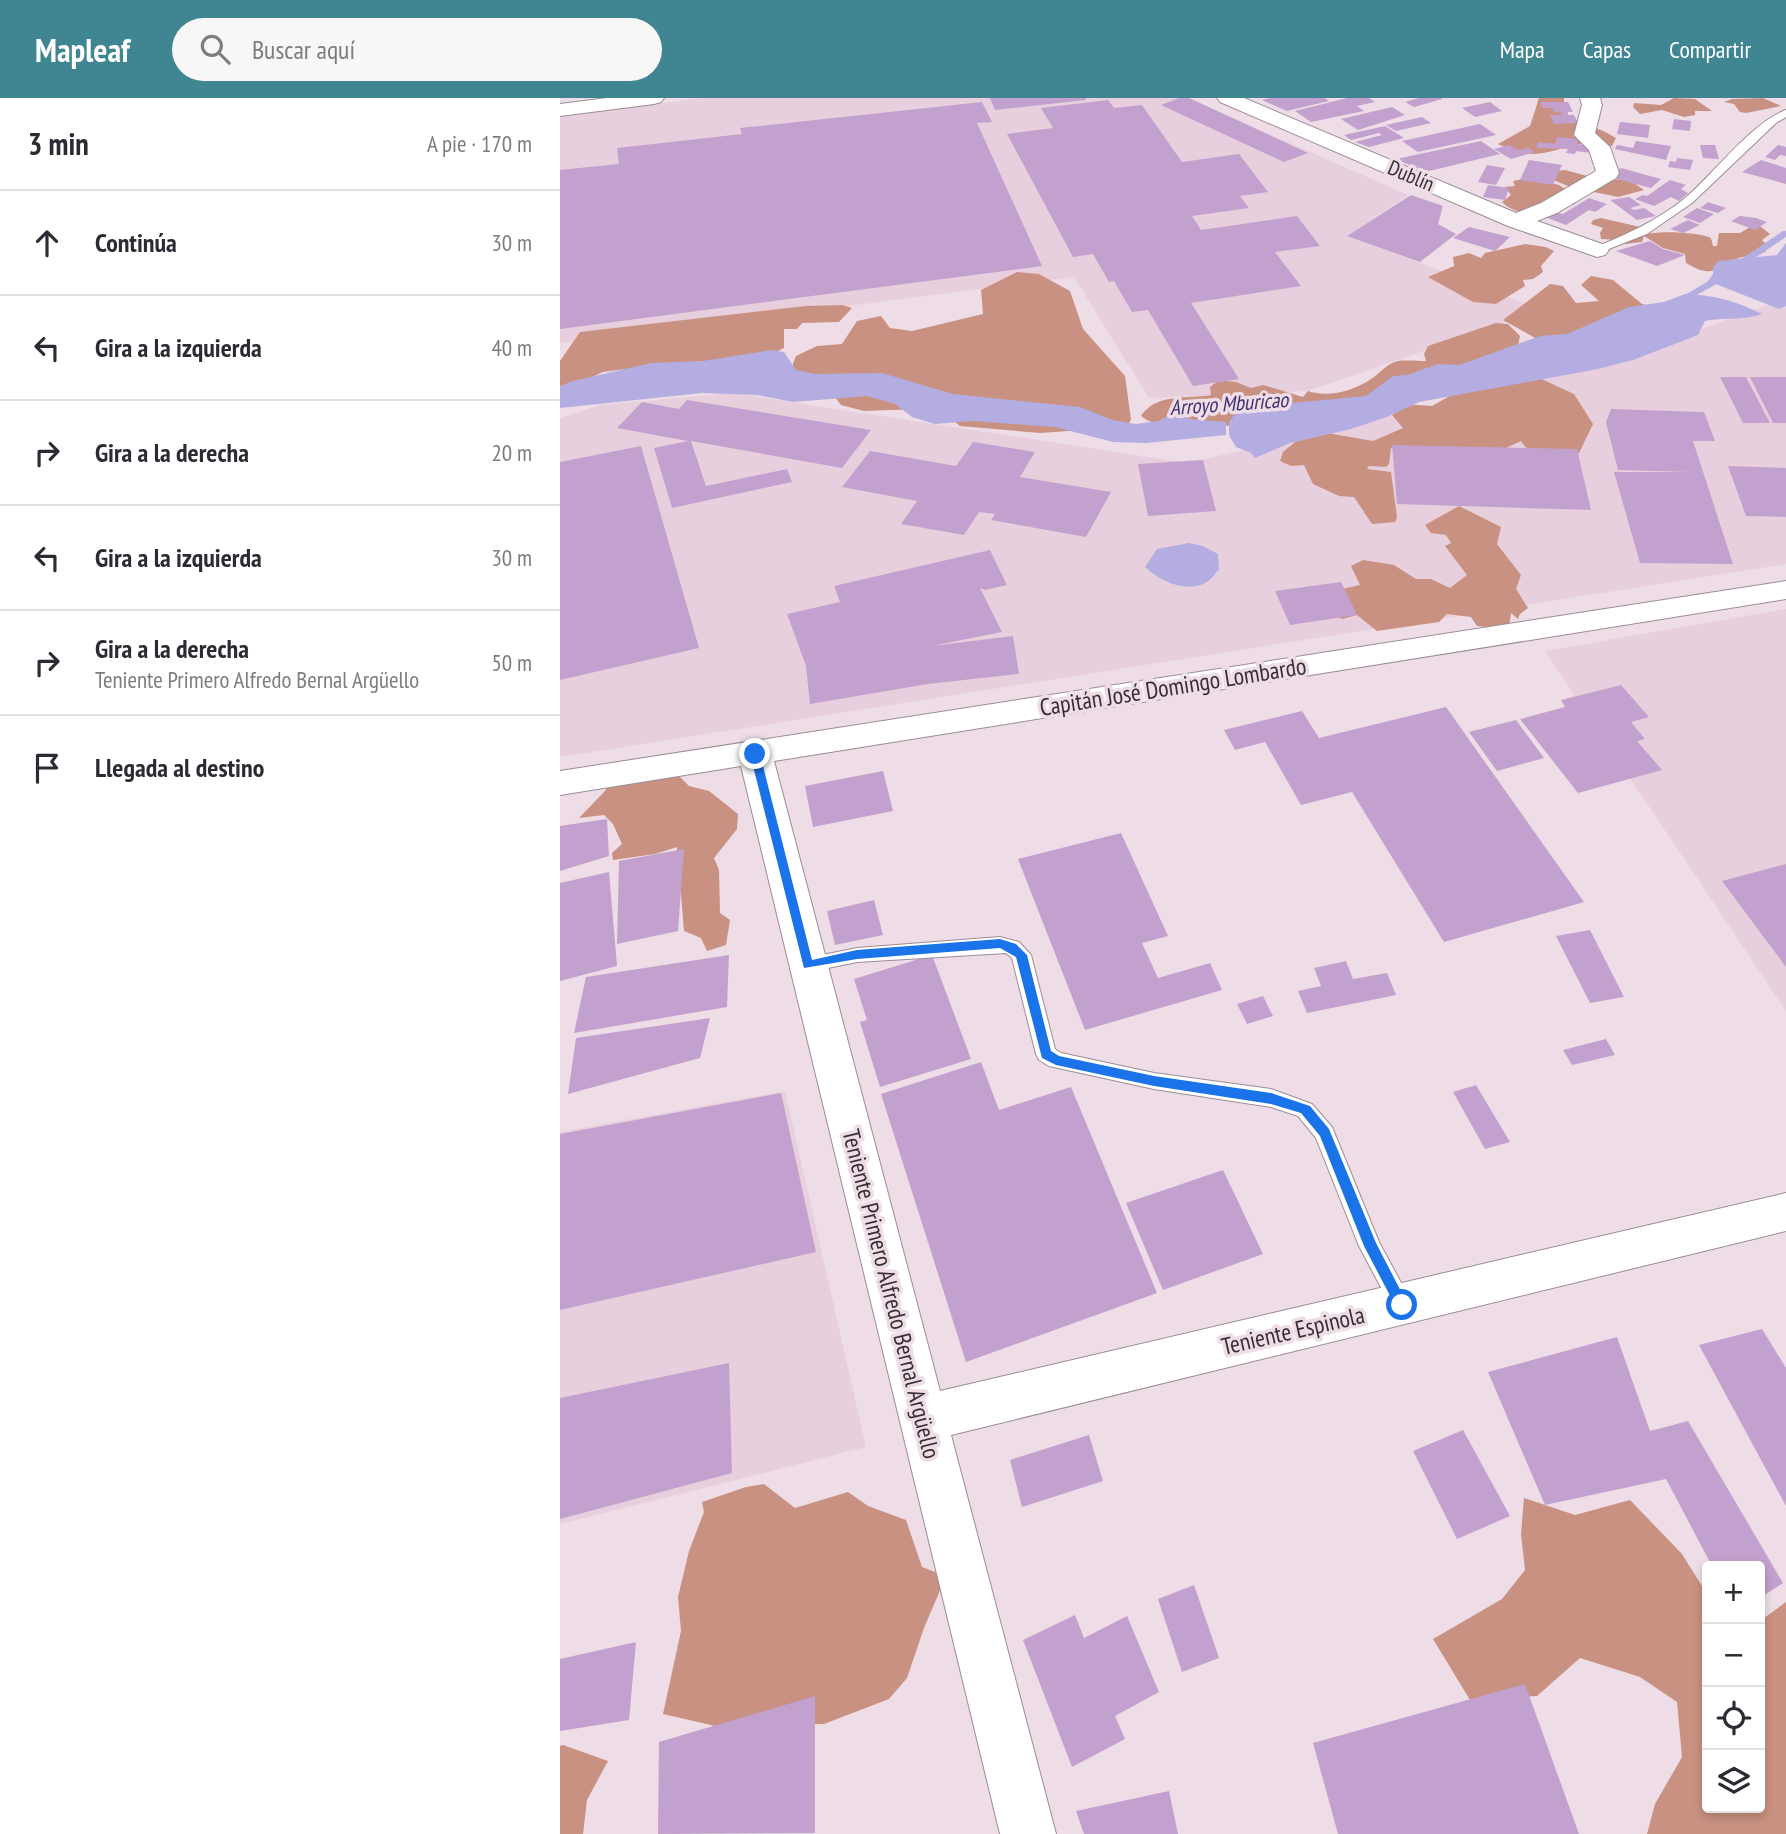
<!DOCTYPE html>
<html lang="es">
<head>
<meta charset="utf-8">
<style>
	body { margin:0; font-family:"PT Sans Narrow",sans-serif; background:#f7f7f7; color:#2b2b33 }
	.controls { position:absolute; right:21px; bottom:21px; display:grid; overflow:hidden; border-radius:7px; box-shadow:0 4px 10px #0003 }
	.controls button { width:63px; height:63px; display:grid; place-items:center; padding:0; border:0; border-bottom:2px solid #e1e1e2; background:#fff; color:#2b2b33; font:35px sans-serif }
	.stop { position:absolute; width:21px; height:21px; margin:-16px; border:5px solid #1a73e8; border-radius:50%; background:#fff }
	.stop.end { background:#1a73e8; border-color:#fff; box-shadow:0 2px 7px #0008 }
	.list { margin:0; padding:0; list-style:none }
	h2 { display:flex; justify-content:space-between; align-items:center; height:91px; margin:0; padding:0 28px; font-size:30px }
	h2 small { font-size:23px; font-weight:400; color:#7c7c81 }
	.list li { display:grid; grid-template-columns:46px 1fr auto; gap:21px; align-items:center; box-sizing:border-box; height:105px; padding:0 28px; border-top:2px solid #e1e1e2 }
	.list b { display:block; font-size:26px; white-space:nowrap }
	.list p { margin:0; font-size:23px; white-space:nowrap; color:#7c7c81 }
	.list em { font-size:23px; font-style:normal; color:#7c7c81 }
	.icon { flex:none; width:38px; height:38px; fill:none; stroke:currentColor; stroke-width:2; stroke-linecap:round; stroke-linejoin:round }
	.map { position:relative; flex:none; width:1226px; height:1736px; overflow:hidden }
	header { display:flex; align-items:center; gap:42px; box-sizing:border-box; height:98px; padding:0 35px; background:#408592; color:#fff }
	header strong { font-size:33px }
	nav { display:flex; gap:38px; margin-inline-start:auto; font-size:24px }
	.search { width:490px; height:63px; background:#f7f7f7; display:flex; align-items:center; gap:18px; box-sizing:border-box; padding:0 24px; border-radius:38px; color:#7c7c81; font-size:26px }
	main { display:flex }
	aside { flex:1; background:#fff }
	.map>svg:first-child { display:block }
	.built { fill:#e8cfdd }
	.forest { fill:#c99181 }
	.water { fill:#b4ade1 }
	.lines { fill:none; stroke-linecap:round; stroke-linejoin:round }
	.stream { fill:#b4ade1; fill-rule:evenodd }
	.building { fill:#c3a1ce }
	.lane-casing { stroke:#9c8c95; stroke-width:2 }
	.street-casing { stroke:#9c8c95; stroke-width:2 }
	.lane { fill:#fff; fill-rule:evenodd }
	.street { fill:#fff; fill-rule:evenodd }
	.route { fill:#1a73e8 }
	.labels { text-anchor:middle; stroke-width:7; stroke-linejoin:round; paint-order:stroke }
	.far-street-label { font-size:21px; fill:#362f33; stroke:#eedde6 }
	.far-water-label { font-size:21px; font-style:italic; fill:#413371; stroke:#eedde6 }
	.street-label { font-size:24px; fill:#362f33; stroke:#eedde6 }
</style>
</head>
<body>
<header>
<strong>Mapleaf</strong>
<div class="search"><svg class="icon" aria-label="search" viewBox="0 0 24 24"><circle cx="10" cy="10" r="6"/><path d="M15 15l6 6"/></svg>Buscar aquí</div>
<nav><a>Mapa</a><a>Capas</a><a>Compartir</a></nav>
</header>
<main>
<aside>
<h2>3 min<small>A pie · 170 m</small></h2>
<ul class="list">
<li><svg class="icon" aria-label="ahead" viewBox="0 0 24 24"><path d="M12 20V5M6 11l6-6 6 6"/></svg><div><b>Continúa</b></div><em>30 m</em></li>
<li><svg class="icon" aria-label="left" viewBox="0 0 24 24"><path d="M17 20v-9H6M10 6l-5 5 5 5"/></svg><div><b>Gira a la izquierda</b></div><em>40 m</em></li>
<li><svg class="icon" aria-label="right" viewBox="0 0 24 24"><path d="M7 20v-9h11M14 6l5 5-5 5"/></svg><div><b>Gira a la derecha</b></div><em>20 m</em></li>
<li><svg class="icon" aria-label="left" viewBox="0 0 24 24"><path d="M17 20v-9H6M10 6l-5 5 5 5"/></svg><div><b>Gira a la izquierda</b></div><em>30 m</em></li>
<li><svg class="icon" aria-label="right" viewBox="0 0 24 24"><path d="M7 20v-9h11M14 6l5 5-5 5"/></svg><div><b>Gira a la derecha</b><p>Teniente Primero Alfredo Bernal Argüello</p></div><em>50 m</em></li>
<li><svg class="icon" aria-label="arrive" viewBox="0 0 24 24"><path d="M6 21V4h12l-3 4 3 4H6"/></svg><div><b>Llegada al destino</b></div></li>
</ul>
</aside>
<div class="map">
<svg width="1226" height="1736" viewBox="0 0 1226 1736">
	<rect width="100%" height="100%" fill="#eedde6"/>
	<!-- built -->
	<g class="built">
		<polygon points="140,0 628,0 848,97 788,137 982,212 748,293 589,300 514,179 0,245 0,19"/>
		<polygon points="1226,200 1226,466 0,659 0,320 40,307 172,295 628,365 1033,270"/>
		<polygon points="1226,511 1226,913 985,553"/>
		<polygon points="225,993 306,1349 0,1426 0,1034"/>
	</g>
	<!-- forest -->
	<g class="forest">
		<path d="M979 0H1004V16C1021 26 1039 29 1056 40L1052 48C1044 47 1033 44 1024 45 989 52 975 65 938 46L970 28Z"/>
		<polygon points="1114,0 1135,1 1152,13 1135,13 1135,17 1124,19 1102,12 1080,16 1073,9 1074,5 1101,7"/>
		<polygon points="1203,0 1221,8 1186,15 1180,14 1174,6 1164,4 1172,1"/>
		<polygon points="1005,72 1046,83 1067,80 1084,92 1058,99 1010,89 984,78 984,75"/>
		<path d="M969 80 999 87 1017 99 1015 106C993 113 961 123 942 104L951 97 945 89 955 88 953 83Z"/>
		<path d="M1041 120 1080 129 1086 133 1085 137C1094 132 1141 134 1151 140L1153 148H1157L1159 135H1180L1190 129H1201L1210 136 1202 142 1207 147 1205 154C1198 157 1191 157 1183 159 1158 165 1157 184 1126 165L1125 156 1103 150 1084 138 1082 144 1065 146 1067 143 1063 142 1041 141 1040 135 1043 130 1031 126 1033 122Z"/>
		<polygon points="965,146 986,149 994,153 981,168 983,174 973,181 963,182 965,188 936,206 913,204 868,179 894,168 893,159 909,155 921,160 925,155"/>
		<polygon points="457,174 479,176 510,193 523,231 565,278 571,322 563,334 536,331 480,335 400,328 386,316 358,311 304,313 281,307 272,295 226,284 236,258 257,248 282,246 297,223 321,218 330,230 352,233 423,216 421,192"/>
		<polygon points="1031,178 1053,182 1082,206 1111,214 988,247 943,222 990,186 1003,188 1016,205 1039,203 1021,187"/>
		<polygon points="282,207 292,210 279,224 242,225 237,231 224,231 224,250 202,261 111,265 43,274 0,294 0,263 20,234 246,208"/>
		<path d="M936 225 948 226 960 238 958 248 931 272 672 328C661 328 650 325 639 325 618 326 599 332 581 318 596 295 627 301 651 297L650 289 659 282 676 284 691 290 703 287 743 299 748 293C768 300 793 293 811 281 821 275 825 266 838 263 847 262 857 263 866 263L864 256 868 248Z"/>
		<path d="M973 277 1014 296 1033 326 1019 355C993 359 978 368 961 343L939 353 841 348 831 350 829 366 826 369 809 368 807 371 831 374 837 419 835 424 812 426 794 399 779 398 753 386 744 367 731 368 720 363 723 354 735 344 767 335 813 343 843 330 832 317 845 306 872 308 909 287Z"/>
		<polygon points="899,408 941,429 937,446 961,477 956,491 968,510 960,516 958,521 951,515 949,531 917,528 911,519 887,516 879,524 817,533 797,517 782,521 759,508 773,493 800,487 791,468 803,462 834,467 856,481 871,481 890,490 907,477 885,448 891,445 886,437 871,435 865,427"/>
		<polygon points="98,667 119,678 129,688 149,693 178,716 177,731 154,760 159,772 160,815 170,822 166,847 147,853 141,840 124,833 117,749 95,756 53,762 52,755 62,746 53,726 44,717 19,720 45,693 51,681"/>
		<polygon points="204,1386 235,1410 288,1394 308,1408 346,1422 362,1469 386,1478 364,1530 347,1580 329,1601 264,1626 155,1628 103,1616 121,1533 118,1499 129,1453 144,1414 142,1404 186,1389"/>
		<polygon points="964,1400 1015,1417 1070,1402 1122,1456 1147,1496 1147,1710 1200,1710 1200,1523 1226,1504 1226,1736 1087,1736 1095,1706 1122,1659 1117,1604 1080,1579 1020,1560 977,1598 910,1602 873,1541 942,1501 965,1472 961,1436"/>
		<polygon points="3,1647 48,1663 27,1702 23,1736 0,1736 0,1648"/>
	</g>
	<!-- water -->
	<g class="water">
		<polygon points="1226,145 1226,208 1219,211 1148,183 1153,176 1153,169 1158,163 1217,157"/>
		<path d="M1125 196C1154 197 1176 203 1202 216 1182 223 1165 219 1145 223L1138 237 1073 262 1038 271 859 304 827 319 791 331 730 345 695 360 691 355 676 349 669 337V324L676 315 673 304 698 308 806 298 833 278 847 277 878 266 899 267 980 238 1007 236 1069 209 1104 204Z"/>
		<polygon points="212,252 224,254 236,272 255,276 322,275 393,296 520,309 553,322 576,326 599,323 611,316 630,321 666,324 666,337 586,345 553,344 495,329 413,323 375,326 352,319 335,306 307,298 233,304 197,297 142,295 0,310 0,288 13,283 91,265 143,263"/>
		<path d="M629 445 643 448 658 456 659 472C655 475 651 482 647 484 626 496 600 483 585 469L597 451Z"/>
	</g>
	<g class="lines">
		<!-- stream -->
		<polygon class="stream" points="1223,133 1226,133 1226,139 1153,188 1120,206 1113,204 1147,184"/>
	</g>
	<!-- building -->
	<g class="building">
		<polygon points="430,0 526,0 526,2 435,12"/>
		<polygon points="619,0 629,0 748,55 724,64 601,7"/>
		<polygon points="710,0 765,0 769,3 727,13 702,2"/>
		<polygon points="787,0 809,0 815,4 797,8 804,13 751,24 735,13"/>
		<polygon points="859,0 882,0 882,1 854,9 845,4"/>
		<polygon points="548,2 554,10 582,7 622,64 679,56 708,94 680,98 689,110 632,118 641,132 737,118 760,148 715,154 741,188 631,205 679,281 633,288 588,212 572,214 554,183 549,184 533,156 513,159 447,36 493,30 481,10"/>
		<polygon points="422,4 432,24 417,25 482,168 0,231 0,72 59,66 57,50 182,36 180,30"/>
		<polygon points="930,4 942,13 915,19 902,10"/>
		<polygon points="980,4 1008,4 1013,14 1008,14 1008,17 1014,17 1018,25 994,26 990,17 1002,17 1000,14 994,14 992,10 983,10"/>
		<polygon points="832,9 845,17 798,32 781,21"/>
		<polygon points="862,19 871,25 836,33 826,27"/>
		<polygon points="1114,21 1131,23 1130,33 1112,31"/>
		<polygon points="1060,24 1090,27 1088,40 1057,36"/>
		<polygon points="920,26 936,37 858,54 842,43"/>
		<polygon points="825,28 844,40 809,49 795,44 822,37 819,35 791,42 784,37"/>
		<polygon points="997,39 1018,41 1017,46 1034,48 1032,55 1016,53 1015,56 1006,55 1008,51 976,50 978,44 995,46"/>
		<polygon points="921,43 940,56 865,74 836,61"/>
		<polygon points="1076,43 1111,48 1106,62 1055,51 1057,47 1073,50"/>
		<polygon points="949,47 959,52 968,50 975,54 951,61 934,51"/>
		<polygon points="1140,47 1155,47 1159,61 1143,60"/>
		<polygon points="1218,47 1226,49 1226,58 1220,57 1215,62 1205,59"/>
		<polygon points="1117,60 1133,62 1130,72 1108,69 1110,63 1116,64"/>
		<polygon points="969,62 1002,67 993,87 960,82"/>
		<polygon points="1201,62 1226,70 1226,86 1182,74"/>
		<polygon points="927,67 945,70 936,87 918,84"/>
		<polygon points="1061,70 1101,81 1091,90 1050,79"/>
		<polygon points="1110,82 1126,87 1121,91 1128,95 1119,103 1111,99 1094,108 1075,101 1083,97 1087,98"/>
		<polygon points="928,87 949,90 945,102 923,99"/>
		<polygon points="851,97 883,108 878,126 896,136 860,164 787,138"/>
		<polygon points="1069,99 1081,107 1070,110 1074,112 1084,110 1096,118 1077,122 1050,102"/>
		<polygon points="1029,100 1047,106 1035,114 1029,112 1006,127 985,119 994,114 1003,116"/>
		<polygon points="1148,104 1166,110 1158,115 1140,110"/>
		<polygon points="1137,110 1154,116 1140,125 1123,119"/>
		<polygon points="1180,118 1196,120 1207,124 1195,132 1171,123"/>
		<polygon points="1128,122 1140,127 1123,135 1110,131"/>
		<polygon points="909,129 950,139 935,153 893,140"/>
		<polygon points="1090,143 1103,151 1125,157 1097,168 1056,153"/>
		<polygon points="1160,279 1186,279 1210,325 1183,325"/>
		<polygon points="1190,279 1226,279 1226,325 1213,325"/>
		<polygon points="127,302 311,332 282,370 131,343 146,388 227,371 232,384 112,410 94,350 128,343 57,330 82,304 119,311"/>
		<polygon points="1051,311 1144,314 1155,343 1133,343 1173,466 1080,465 1054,374 1129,374 1058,372 1046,324"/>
		<polygon points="413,344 475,354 460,379 551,394 526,439 431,422 435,416 419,414 404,437 341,426 357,403 282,389 310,353 396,368"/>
		<polygon points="832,347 1017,351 1031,412 837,406"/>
		<polygon points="81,348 139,550 0,582 0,364"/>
		<polygon points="643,362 656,413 588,418 578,366"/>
		<polygon points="1168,368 1226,370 1226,419 1186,418"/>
		<polygon points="430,452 447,487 425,492 420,490 442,534 372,548 453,538 459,576 368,586 250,606 246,568 227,516 280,504 274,488"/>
		<polygon points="781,484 797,517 730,527 715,493"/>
		<polygon points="1061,587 1089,619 1071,624 1085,641 1077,643 1102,672 1018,695 960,621 1005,609 1001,602"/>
		<polygon points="886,609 1024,804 884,844 792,694 741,707 705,644 675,652 664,632 742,613 759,640"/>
		<polygon points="956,622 984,660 937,673 909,634"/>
		<polygon points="323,673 333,713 253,729 245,688"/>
		<polygon points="47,721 49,758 0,773 0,728"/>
		<polygon points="561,735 608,838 582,845 598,880 650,865 662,892 525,932 458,761"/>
		<polygon points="124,751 118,833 57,846 59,763"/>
		<polygon points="1226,766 1226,869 1162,783"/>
		<polygon points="49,774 57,868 0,883 0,785"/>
		<polygon points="314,802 323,837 275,847 267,813"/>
		<polygon points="1030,832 1064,899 1030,905 996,838"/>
		<polygon points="169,857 167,909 14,935 26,879"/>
		<polygon points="372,857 411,961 320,989 300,924 307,922 294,881"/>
		<polygon points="786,863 793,881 827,875 836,897 747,915 738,893 761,888 754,870"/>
		<polygon points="703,898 713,918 687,926 677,906"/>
		<polygon points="150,920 140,960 8,996 16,940"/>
		<polygon points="1046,941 1055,957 1012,967 1003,952"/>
		<polygon points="421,964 439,1012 511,989 597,1195 406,1264 321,996"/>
		<polygon points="916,987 950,1044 925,1051 893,994"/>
		<polygon points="221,995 256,1154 0,1212 0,1036"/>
		<polygon points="663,1072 703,1156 603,1192 566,1105"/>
		<polygon points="1202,1231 1226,1270 1226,1408 1139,1247"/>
		<polygon points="1057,1239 1090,1333 1128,1323 1223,1485 1200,1500 1200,1468 1152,1468 1106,1381 985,1407 928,1274"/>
		<polygon points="169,1265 172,1375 0,1421 0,1300"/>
		<polygon points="903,1332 950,1418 897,1441 853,1353"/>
		<polygon points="529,1337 543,1383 462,1409 450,1362"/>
		<polygon points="634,1487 659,1560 622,1574 598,1501"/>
		<polygon points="515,1517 524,1540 567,1518 599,1594 555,1618 565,1641 512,1669 463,1542"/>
		<polygon points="76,1544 69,1622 0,1633 0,1561"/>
		<polygon points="965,1586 1019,1736 778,1736 753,1645"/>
		<polygon points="255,1598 255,1735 98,1736 99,1644"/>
		<polygon points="609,1693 618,1736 524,1736 516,1713"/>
	</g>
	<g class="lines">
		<!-- lane casing -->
		<g class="lane-casing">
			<g id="lane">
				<path d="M1226 12V19L1216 25 1132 105 1087 136 1041 154H1033V150C1066 137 1096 123 1124 101 1153 77 1192 24 1226 12Z"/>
				<polygon points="440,839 459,844 471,857 495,951 501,955 594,975 711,991 752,1006 772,1029 819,1144 853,1207 850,1214 842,1218 834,1214 799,1148 756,1040 738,1018 711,1009 594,991 489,968 479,962 476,956 452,860 446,855 297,864 248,874 241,872 238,867 241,862 248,860 297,850"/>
			</g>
		</g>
		<!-- street casing -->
		<g class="street-casing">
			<g id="street">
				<polygon points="47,0 104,0 101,4 94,6 0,18 0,6"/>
				<polygon points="657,0 684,0 956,115 981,105 1036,73 1029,52 1014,37 1022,7 1020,0 1040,0 1042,7 1035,35 1050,49 1059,75 1056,80 997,115 977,123 1045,147 1049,152 1045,157 1037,159 948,128 660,4"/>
				<polygon points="1226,483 1226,501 214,663 380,1293 1226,1095 1226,1133 391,1337 496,1736 440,1736 181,668 0,697 0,673"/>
			</g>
		</g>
		<!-- lane -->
		<use href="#lane" class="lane"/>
		<!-- street -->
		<use href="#street" class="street"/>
	</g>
	<!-- route -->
	<polygon class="route" points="195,652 200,656 252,862 297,852 440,841 456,846 467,857 491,953 499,958 594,978 711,995 750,1008 769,1031 816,1145 848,1207 846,1211 837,1211 804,1148 760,1038 741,1015 711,1006 594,988 496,967 482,960 456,859 440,850 297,861 244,870 190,656"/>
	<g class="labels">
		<!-- far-street labels -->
		<g class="far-street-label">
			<text transform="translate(851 78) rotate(23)" y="7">Dublín</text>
		</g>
		<!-- far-water labels -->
		<g class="far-water-label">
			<text transform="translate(669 306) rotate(-4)" y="7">Arroyo Mburicao</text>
		</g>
		<!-- street labels -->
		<g class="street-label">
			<text transform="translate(613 589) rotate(-9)" y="8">Capitán José Domingo Lombardo</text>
			<text transform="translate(331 1196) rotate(76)" y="8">Teniente Primero Alfredo Bernal Argüello</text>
			<text transform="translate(733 1233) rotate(-13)" y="8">Teniente Espinola</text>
		</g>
	</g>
</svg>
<div class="controls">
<button>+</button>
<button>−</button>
<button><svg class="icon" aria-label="locate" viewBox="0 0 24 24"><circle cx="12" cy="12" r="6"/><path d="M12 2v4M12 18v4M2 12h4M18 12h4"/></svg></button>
<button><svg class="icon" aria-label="layers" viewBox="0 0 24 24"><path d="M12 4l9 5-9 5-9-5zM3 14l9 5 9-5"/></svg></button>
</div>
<div class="stop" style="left:842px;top:1207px"></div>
<div class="stop end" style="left:195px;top:656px"></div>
</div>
</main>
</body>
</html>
